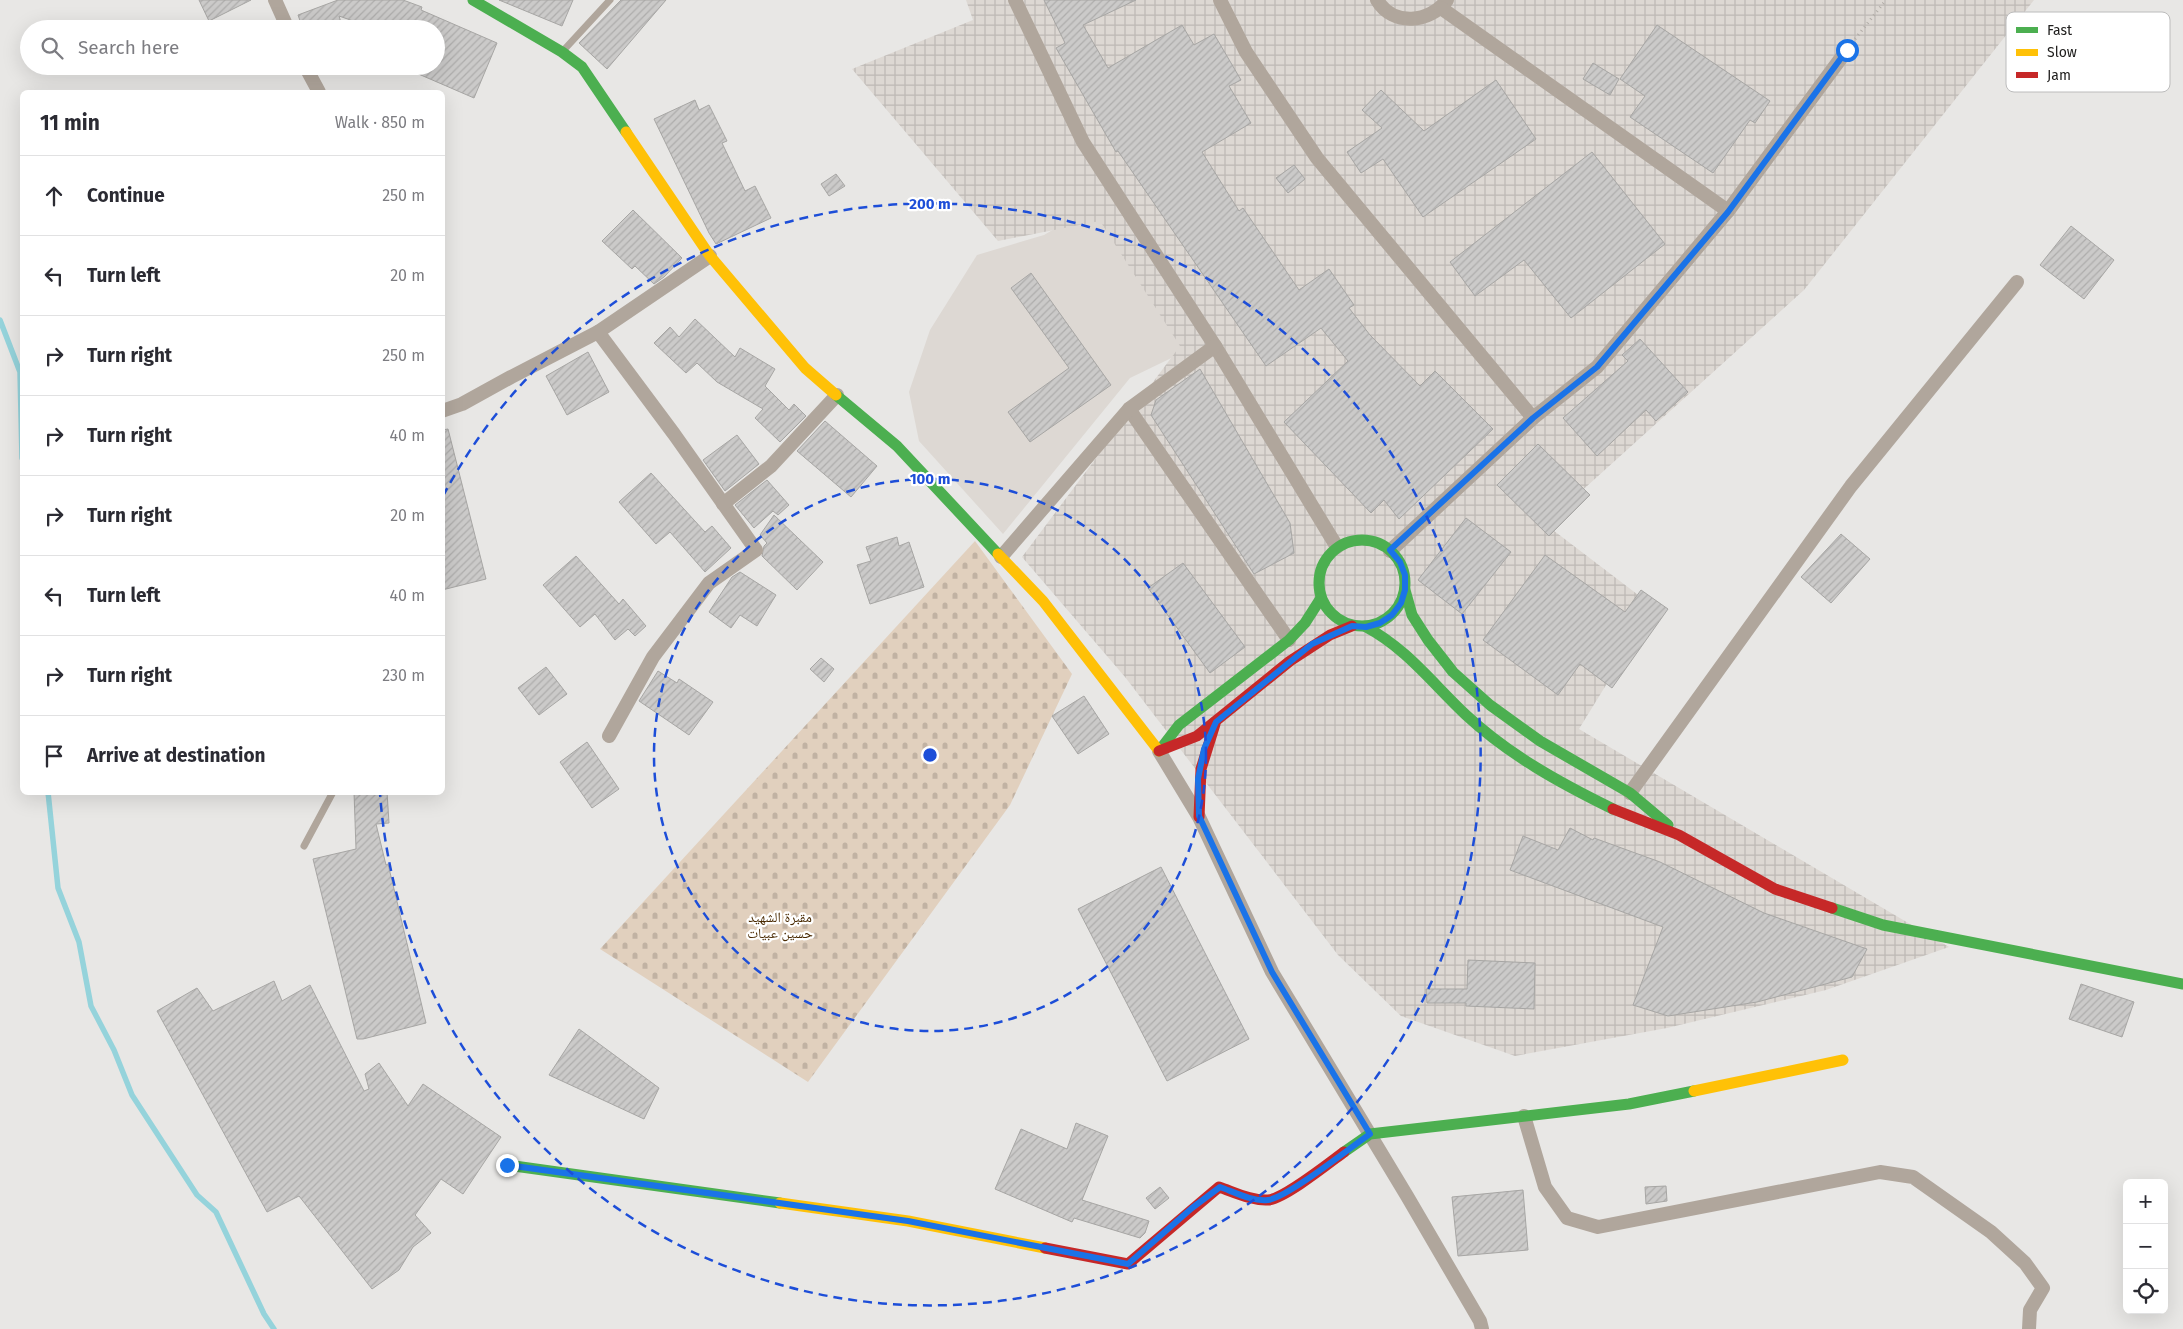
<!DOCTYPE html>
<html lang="en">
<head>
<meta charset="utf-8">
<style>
	body { margin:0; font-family:"Fira Sans","Noto Naskh Arabic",sans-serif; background:#f7f7f7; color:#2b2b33 }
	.controls { position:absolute; right:15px; bottom:15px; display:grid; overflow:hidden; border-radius:8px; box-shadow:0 5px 20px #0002 }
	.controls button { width:45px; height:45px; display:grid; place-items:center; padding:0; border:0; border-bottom:1px solid #e1e1e2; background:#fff; color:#2b2b33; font:25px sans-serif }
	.stop { position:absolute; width:15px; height:15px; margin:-11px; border:4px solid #1a73e8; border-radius:50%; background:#fff }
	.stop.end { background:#1a73e8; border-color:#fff; box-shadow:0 1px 5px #0008 }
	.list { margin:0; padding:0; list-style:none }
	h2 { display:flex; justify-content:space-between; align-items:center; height:65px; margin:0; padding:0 20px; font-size:21px }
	h2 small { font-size:16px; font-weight:400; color:#7c7c81 }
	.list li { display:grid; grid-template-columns:32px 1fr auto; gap:15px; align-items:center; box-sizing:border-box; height:80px; padding:0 20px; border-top:1px solid #e1e1e2 }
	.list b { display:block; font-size:19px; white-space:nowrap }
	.list em { font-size:16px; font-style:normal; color:#7c7c81 }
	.icon { flex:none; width:28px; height:28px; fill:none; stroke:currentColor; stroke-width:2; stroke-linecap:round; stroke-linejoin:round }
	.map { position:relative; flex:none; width:2183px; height:1329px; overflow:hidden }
	.search { position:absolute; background:#fff; box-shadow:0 5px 20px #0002; left:20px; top:20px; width:425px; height:55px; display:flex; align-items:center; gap:12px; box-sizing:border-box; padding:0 18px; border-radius:28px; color:#7c7c81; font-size:19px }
	.panel { position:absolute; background:#fff; box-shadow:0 5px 20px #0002; left:20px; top:90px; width:425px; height:705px; border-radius:8px }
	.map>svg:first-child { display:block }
	.built { fill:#ddd8d3 }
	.industrial { fill:url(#industrial-grid) }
	.cemetery { fill:url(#cemetery-stones) }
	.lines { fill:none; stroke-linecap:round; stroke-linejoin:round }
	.stream { stroke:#95d3db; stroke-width:5.5 }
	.building { fill:url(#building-hatch); stroke:#a7a6a4 }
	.path { stroke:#b1aca7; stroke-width:3; stroke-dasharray:1 4; stroke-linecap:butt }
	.lane { stroke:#b0a69c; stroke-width:7 }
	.street { stroke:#b0a69c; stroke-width:14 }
	.fast { stroke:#4caf50; stroke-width:11 }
	.slow { stroke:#ffc107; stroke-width:11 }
	.jam { stroke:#c62828; stroke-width:11 }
	.route { stroke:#1a73e8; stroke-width:6 }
	.ring { fill:none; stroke:#1d4ed8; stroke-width:2.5; stroke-dasharray:9 6 }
	.labels { text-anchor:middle; stroke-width:4.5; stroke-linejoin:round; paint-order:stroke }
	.park-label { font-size:14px; fill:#492900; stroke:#fff }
	.key { fill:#fff; stroke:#bcbcbc; stroke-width:1 }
	.key-label { font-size:14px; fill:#21201f }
	.centre { fill:#1d4ed8; stroke:#fff; stroke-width:2.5 }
	.ring-label { font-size:15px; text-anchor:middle; font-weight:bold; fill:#1d4ed8; stroke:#fff; stroke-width:4.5; stroke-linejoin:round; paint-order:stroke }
</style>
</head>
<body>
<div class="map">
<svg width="2183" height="1329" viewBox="0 0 2183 1329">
	<defs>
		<pattern id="industrial-grid" width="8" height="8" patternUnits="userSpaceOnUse" patternTransform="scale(1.25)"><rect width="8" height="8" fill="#ddd8d3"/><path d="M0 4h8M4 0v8" fill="none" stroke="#bdb9b5"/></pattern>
		<pattern id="cemetery-stones" width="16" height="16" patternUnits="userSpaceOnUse" patternTransform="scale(1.25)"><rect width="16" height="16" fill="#e1d0be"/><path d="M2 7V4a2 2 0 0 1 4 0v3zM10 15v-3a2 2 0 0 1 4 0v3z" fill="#c1b2a3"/></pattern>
		<pattern id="building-hatch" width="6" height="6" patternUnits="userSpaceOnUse" patternTransform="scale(1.25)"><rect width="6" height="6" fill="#cbcac9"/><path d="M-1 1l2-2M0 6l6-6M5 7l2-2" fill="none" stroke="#aeadac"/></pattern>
	</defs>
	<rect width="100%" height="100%" fill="#e8e7e5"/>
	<!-- built -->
	<polygon class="built" points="1102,201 1190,349 1130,378 1003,534 919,441 909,392 930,330 977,255 1044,235"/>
	<!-- industrial -->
	<polygon class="industrial" points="966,0 2034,0 1804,290 1545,524 1654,607 1579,729 1949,947 1826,990 1667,1028 1515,1056 1401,1016 1338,955 1125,677 1022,557 1180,346 1100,221 998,241 852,69 973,20"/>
	<!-- cemetery -->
	<polygon class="cemetery" points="975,541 1072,674 1010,805 808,1082 600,949"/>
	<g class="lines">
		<!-- stream -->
		<g class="stream">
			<polyline points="0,320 20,372 22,458"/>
			<polyline points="48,792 58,888 79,942 91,1006 114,1050 132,1095 197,1195 216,1212 264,1314 274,1329"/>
		</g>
	</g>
	<!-- building -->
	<g class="building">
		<polygon points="199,0 251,0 209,21"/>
		<polygon points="338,0 403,0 422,7 421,10 497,43 474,98 400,66 436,66 436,29 376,29 339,16 343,29 303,29 298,15"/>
		<polygon points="499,0 573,0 562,26"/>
		<polygon points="621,0 666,0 607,69 579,43"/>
		<polygon points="1044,0 1136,0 1083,25 1108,68 1182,25 1194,45 1214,34 1241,80 1229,86 1251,123 1202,152 1239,211 1243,208 1299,290 1329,269 1354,305 1349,308 1370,335 1420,386 1435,371 1493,429 1399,519 1384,500 1371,513 1284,422 1348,361 1321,328 1266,366 1118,151 1116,152 1056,48 1065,43"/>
		<polygon points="1657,25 1770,101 1755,123 1750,120 1713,173 1630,117 1645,96 1620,79"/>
		<polygon points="1593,63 1619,79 1610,95 1583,79"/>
		<polygon points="1496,80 1536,139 1423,217 1383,159 1361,173 1347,152 1382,128 1362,110 1381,90 1424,131"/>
		<polygon points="695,100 699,110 709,105 727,141 722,143 745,191 755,186 771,218 716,244 709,233 654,119"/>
		<polygon points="1592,152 1665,244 1571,318 1524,260 1475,296 1450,262"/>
		<polygon points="1294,165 1305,179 1288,193 1276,178"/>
		<polygon points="836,174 845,186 829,196 821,184"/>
		<polygon points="633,210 682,258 664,277 654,284 635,266 632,269 602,241"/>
		<polygon points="2071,226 2114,260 2084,299 2040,265"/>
		<polygon points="1031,273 1111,385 1030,442 1008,412 1069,368 1011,288"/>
		<polygon points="695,319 735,357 740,348 775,369 765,386 789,410 794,404 806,416 780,442 755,418 763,409 717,382 697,363 686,373 654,343 670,327 679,337"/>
		<polygon points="1640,339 1688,392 1656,421 1646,410 1597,456 1563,418 1628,361 1622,355"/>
		<polygon points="588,352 609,392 567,415 546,376"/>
		<polygon points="1200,369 1290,523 1294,553 1254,574 1151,415 1156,400"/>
		<polygon points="825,421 877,466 851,497 797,451"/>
		<polygon points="448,429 486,579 442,590 442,430"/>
		<polygon points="737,435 759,464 725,491 703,460"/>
		<polygon points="1538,444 1590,495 1549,536 1497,485"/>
		<polygon points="651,473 705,532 712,526 731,548 705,572 670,532 656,544 619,502"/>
		<polygon points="767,480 789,505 778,515 773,511 754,528 735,505"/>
		<polygon points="774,515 823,562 797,590 762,556 764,546 767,543 760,535"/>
		<polygon points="1466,518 1511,552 1462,614 1418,580"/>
		<polygon points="1841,534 1870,559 1831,603 1801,577"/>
		<polygon points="897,537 899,546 909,542 924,587 870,604 857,565 871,561 866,547"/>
		<polygon points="1545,555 1625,612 1641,590 1668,609 1612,688 1580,664 1558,695 1483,640"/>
		<polygon points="576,556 619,604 623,599 646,626 635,636 628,629 615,640 595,614 580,627 543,585"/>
		<polygon points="1183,563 1245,647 1210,673 1148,588"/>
		<polygon points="740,572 776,595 757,626 740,615 731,628 709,612 732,577"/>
		<polygon points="821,658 834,669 824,682 810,669"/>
		<polygon points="546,667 567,694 539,715 518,688"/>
		<polygon points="658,671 677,683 679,679 713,702 689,735 639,701"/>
		<polygon points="1084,696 1109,734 1078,754 1052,716"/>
		<polygon points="587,742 619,789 592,808 560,762"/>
		<polygon points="354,792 387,792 389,823 376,824 386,865 388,864 426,1023 363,1039 357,1039 313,859 356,849"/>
		<polygon points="1570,828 1593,840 1594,838 1660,862 1764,913 1867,949 1852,977 1757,1002 1668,1016 1633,1005 1663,927 1510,870 1523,836 1558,850"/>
		<polygon points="1161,867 1249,1039 1167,1081 1078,909"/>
		<polygon points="1468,960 1535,963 1534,1009 1466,1006 1466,1003 1427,1003 1426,989 1467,989"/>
		<polygon points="274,981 282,1001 310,985 364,1091 369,1089 365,1074 379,1063 408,1106 423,1084 501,1137 463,1194 441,1179 415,1215 431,1233 413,1247 399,1270 372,1289 299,1196 267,1212 157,1011 197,988 213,1011"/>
		<polygon points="2081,984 2134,1002 2122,1037 2069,1019"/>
		<polygon points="579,1029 659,1088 644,1119 549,1075"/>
		<polygon points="1076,1123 1108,1136 1082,1200 1149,1221 1145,1233 1140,1238 1074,1218 1072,1222 995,1189 1021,1129 1067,1149"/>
		<polygon points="1666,1186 1667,1201 1646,1204 1645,1187"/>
		<polygon points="1160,1187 1169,1198 1155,1209 1146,1198"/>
		<polygon points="1523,1190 1528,1250 1458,1256 1452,1197"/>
	</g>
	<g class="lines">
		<!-- path -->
		<polyline class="path" points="1855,39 1886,0"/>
		<!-- lane -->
		<g class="lane">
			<polyline points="562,52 610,0"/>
			<polyline points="304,846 333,792"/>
		</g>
		<!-- street -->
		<g class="street">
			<polyline points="275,0 288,29"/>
			<polyline points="1015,0 1083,142 1215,346 1337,547"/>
			<polyline points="1220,0 1246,52 1317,158 1533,418"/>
			<path d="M1377 0C1393 27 1430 23 1447 0"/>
			<polyline points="1441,8 1728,211"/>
			<polyline points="305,66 319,92"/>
			<polyline points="598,332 674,434 756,550 709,583 653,657 609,736"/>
			<polyline points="1129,409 1289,640"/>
			<polyline points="442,411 462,404 511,377 598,332 710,256"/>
			<polyline points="723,504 771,466 837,395"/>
			<polyline points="1390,551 1533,418 1597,367 1728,211 1847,50"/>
			<polyline points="1001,557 1129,409 1215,346"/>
			<polyline points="1159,751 1199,817 1272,972 1407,1196 1480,1321 1482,1329"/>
			<polyline points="1630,793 1851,486 2017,282"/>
			<polyline points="1524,1116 1545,1187 1567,1218 1598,1227 1880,1172 1913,1177 1991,1232 2025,1263 2043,1288 2030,1310 2029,1329"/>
		</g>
		<!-- fast -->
		<g class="fast">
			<polyline points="473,0 562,52 582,67 626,132"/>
			<polyline points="836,395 897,446 998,554"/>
			<circle cx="1362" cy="583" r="43"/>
			<polyline points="1405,590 1412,615 1428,640 1453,672 1490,705 1540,741 1630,793 1668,825"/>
			<path d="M1366 627C1406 648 1433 684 1466 715 1509 755 1560 783 1613 809"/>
			<polyline points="1159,751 1179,725 1289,640 1305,623 1321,598"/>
			<polyline points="1832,908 1883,925 2183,984"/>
			<polyline points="1344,1152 1370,1134 1629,1104 1694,1091"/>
			<polyline points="507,1165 780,1203"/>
		</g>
		<!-- slow -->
		<g class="slow">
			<polyline points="626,132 710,256 805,368 836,395"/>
			<polyline points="998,554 1043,601 1159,751"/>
			<polyline points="1694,1091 1843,1060"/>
			<polyline points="780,1203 908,1221 1045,1248"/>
		</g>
		<!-- jam -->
		<g class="jam">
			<polyline points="1159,751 1197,736 1290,661 1330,635 1352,626"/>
			<polyline points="1613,809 1679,835 1775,889 1832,908"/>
			<polyline points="1199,817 1201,769 1215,724"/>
			<path d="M1045 1248 1128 1264 1219 1187C1234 1192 1252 1201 1268 1200 1284 1199 1329 1163 1344 1152"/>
		</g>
	</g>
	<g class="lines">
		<!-- route -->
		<path class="route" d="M507 1165 908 1221 1128 1264 1192 1208 1220 1187C1234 1192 1253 1202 1268 1200 1287 1198 1351 1147 1370 1134L1272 972 1199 816 1198 779 1204 749 1216 722 1312 644 1352 626 1366 627 1380 623 1392 615 1401 603 1405 590V575L1400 562 1390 550 1533 418 1597 367 1728 212 1847 50"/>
	</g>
	<!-- distance rings -->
	<g class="ring">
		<circle cx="930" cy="755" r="276"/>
		<path d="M443 496A551 551 0 1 1 380 793"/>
	</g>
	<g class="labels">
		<!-- park labels -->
		<g class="park-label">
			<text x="780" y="922">مقبرة الشهيد<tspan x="780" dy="16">حسين عبيات</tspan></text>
		</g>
	</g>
	<!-- legend -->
	<rect x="2006" y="12" width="164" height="80" rx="8" class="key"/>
	<rect x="2016" y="27" width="22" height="6" fill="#4caf50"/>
	<rect x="2016" y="49" width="22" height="7" fill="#ffc107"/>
	<rect x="2016" y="72" width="22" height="6" fill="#c62828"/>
	<g class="key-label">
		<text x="2047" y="35">Fast</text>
		<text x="2047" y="57">Slow</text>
		<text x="2047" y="80">Jam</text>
	</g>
	<circle cx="930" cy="755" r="8" class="centre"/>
	<g class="ring-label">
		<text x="930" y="209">200 m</text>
		<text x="930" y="484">100 m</text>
	</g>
</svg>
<div class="controls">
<button>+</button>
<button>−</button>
<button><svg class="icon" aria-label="locate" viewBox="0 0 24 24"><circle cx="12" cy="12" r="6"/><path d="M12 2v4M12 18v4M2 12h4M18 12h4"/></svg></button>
</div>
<div class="stop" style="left:1847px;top:50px"></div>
<div class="stop end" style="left:507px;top:1165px"></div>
<div class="search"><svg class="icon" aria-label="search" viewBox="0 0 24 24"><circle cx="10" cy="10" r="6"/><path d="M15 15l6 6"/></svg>Search here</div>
<section class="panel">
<h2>11 min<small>Walk · 850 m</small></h2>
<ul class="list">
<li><svg class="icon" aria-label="ahead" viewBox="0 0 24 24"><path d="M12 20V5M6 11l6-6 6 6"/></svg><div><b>Continue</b></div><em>250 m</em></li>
<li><svg class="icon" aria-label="left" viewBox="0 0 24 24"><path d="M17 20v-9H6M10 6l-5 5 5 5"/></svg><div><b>Turn left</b></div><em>20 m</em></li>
<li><svg class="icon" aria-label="right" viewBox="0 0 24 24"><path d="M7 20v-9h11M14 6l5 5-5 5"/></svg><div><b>Turn right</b></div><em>250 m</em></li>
<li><svg class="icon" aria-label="right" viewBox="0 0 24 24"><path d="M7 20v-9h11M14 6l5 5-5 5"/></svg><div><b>Turn right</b></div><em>40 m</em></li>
<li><svg class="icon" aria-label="right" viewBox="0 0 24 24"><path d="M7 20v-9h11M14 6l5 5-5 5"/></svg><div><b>Turn right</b></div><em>20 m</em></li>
<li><svg class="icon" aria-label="left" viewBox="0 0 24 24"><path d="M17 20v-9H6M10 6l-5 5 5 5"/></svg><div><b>Turn left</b></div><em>40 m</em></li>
<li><svg class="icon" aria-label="right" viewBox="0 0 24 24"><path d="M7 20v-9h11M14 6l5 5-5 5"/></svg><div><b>Turn right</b></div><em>230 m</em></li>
<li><svg class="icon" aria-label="arrive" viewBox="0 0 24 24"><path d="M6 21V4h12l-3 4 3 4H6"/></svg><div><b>Arrive at destination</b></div></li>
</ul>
</section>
</div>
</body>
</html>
